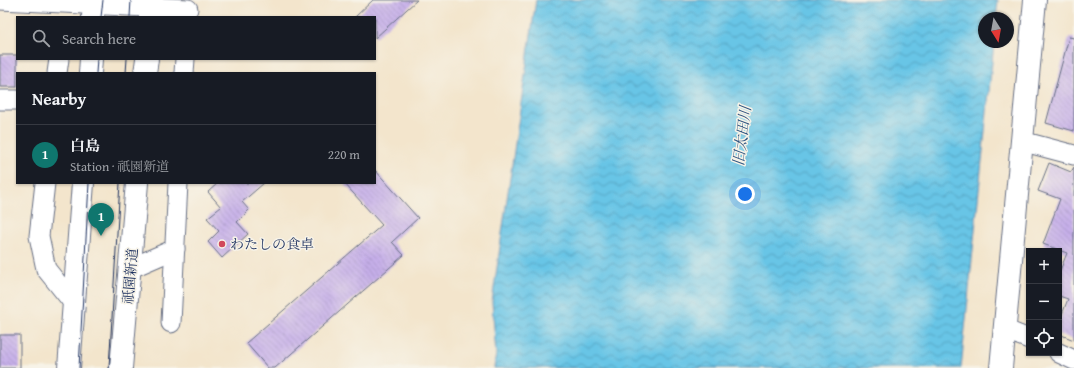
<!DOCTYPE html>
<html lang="en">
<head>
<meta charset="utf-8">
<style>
	body { margin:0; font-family:"Gentium Book Plus","Noto Serif JP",serif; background:#20242c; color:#f1f3f6 }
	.controls { position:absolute; right:12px; bottom:12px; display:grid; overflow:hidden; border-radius:0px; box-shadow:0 1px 3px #0004 }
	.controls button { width:36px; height:36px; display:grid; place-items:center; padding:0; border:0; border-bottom:1px solid #363941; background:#171b24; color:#f1f3f6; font:20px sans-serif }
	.compass { position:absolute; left:978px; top:12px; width:36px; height:36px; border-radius:50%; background:#171b24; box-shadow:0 1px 3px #0004; rotate:169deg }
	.you { position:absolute; left:745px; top:194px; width:14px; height:14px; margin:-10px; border:3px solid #fff; border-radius:50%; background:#1a73e8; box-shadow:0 0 0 6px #1a73e833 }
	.badge { display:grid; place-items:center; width:26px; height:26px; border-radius:50%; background:#0f766e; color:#fff; font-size:13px; font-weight:700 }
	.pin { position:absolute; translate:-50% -33px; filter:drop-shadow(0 1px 2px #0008) }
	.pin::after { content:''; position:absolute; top:21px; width:14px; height:12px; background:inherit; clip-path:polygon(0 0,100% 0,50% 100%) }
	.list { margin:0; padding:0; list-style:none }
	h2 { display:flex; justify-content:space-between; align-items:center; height:52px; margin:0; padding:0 16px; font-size:17px }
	h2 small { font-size:13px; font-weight:400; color:#9ea1a6 }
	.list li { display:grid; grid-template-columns:26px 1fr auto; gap:12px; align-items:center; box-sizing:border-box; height:60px; padding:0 16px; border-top:1px solid #363941 }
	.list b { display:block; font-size:15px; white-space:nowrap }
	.list p { margin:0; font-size:13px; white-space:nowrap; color:#9ea1a6 }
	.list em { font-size:13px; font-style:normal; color:#9ea1a6 }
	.icon { flex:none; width:22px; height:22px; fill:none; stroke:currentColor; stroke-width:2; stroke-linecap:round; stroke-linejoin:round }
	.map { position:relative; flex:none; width:1074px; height:368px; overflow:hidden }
	.search { position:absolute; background:#171b24; box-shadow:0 1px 3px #0004; left:16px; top:16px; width:360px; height:44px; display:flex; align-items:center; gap:10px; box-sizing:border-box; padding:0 14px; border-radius:0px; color:#9ea1a6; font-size:15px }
	.panel { position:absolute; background:#171b24; box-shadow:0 1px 3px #0004; left:16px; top:72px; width:360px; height:112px; border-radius:0px }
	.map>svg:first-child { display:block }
	.water { fill:url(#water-waves); stroke:#427aa2 }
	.building { fill:url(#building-back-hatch) }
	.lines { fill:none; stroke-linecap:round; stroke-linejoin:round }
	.street-casing { stroke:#676f84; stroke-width:21 }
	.secondary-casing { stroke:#676f84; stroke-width:24 }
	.highway-casing { stroke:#676f84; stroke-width:24 }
	.street { stroke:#fff; stroke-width:19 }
	.secondary { stroke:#fff; stroke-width:22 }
	.highway { stroke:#fff; stroke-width:22 }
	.tram { stroke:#1b2f5e; stroke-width:1 }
	.poi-dot { fill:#d1495b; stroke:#f7f3e8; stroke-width:1.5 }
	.labels { text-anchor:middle; stroke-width:3; stroke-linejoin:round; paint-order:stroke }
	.poi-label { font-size:14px; fill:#1b2f5e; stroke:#f7f3e8; text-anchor:start }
	.street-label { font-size:14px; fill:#1b2f5e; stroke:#f7f3e8 }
	.water-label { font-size:15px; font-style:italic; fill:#2e5480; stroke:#f7f3e8 }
</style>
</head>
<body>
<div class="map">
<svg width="1074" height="368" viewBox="0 0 1074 368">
	<defs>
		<pattern id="water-waves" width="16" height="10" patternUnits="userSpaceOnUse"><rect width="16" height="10" fill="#68c5e6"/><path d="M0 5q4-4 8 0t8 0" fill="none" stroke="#55a0be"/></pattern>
		<pattern id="building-back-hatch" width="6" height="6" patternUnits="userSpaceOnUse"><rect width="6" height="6" fill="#c6afe9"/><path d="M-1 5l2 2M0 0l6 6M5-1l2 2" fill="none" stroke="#a08fc0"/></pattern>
	</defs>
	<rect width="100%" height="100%" fill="#f7f3e8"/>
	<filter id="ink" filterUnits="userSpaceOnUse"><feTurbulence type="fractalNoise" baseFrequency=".025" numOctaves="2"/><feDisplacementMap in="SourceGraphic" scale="8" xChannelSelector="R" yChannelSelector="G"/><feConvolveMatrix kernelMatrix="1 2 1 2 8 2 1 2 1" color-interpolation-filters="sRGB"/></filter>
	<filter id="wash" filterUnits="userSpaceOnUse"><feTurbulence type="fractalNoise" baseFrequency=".012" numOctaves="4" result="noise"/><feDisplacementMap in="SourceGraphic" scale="16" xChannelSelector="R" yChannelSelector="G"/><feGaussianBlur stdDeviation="0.9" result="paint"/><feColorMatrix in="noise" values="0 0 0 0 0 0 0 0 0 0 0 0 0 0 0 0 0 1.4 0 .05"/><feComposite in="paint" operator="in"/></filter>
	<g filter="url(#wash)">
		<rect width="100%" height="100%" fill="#f3e5cc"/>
		<!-- water -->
		<polygon class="water" points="536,0 998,0 996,18 984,18 984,42 994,42 961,368 494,368 496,354 492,302"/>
		<g id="blocks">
			<!-- building -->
			<g class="building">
				<polygon points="373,0 417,0 375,38 375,17 355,17"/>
				<polygon points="1069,37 1074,38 1074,131 1046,123"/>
				<rect x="0" y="55" width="17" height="32"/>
				<polygon points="1049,163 1071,172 1074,167 1074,340 1059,334 1059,322 1068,299 1059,296 1059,273 1067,253 1043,244 1060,199 1038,191"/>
				<polygon points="375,170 418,218 392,242 404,255 275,368 268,368 246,343 382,225 344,183 375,183"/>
				<polygon points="218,183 264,183 242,202 249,210 237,222 248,234 222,258 208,242 219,231 207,218 221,207 208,192"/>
				<rect x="0" y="335" width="20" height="33"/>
			</g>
		</g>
	</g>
	<g filter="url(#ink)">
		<use href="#blocks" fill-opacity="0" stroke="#676f84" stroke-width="1"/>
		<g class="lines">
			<!-- street casing -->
			<g class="street-casing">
				<g id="street">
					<polyline points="0,0 188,9"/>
					<polyline points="57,73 59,59"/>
					<polyline points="184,73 185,59"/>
					<polyline points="0,100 17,100"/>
					<polyline points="1021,141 1074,155"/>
					<polyline points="45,183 39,236 46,269 75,305"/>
					<polyline points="131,268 175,249"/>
					<polyline points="171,323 178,183"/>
					<polyline points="1006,330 1029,339"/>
					<polyline points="1059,353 1074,360"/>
				</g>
			</g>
			<!-- secondary casing -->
			<g class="secondary-casing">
				<polyline id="secondary" points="1001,368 1035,0"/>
			</g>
			<!-- highway casing -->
			<g class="highway-casing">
				<g id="highway">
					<polyline points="93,17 94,0"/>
					<polyline points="150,17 151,0"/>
					<polyline points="90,73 91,59"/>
					<polyline points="145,73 147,59"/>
					<polyline points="69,368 83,183"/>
					<polyline points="121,368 137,183"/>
				</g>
			</g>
			<!-- street -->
			<use href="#street" class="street"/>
			<!-- secondary -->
			<use href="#secondary" class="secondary"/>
			<!-- highway -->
			<use href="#highway" class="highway"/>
			<!-- tram -->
			<g class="tram">
				<polyline points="101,17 103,0"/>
				<polyline points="130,17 131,0"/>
				<polyline points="96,73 97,59"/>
				<polyline points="126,73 127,59"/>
				<polyline points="79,368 89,183"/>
				<polyline points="109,368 120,183"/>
			</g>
		</g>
	</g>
	<!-- markers -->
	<circle class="poi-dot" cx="222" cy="244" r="4"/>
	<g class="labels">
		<!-- poi labels -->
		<g class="poi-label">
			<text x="230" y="249">わたしの食卓</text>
		</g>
		<!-- street labels -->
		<g class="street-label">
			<text transform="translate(130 276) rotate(-85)" y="5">祇園新道</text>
		</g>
		<!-- water labels -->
		<g class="water-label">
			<text transform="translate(742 136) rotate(-83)" y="5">旧太田川</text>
		</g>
	</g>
</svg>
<div class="controls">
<button>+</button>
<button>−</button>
<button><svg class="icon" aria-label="locate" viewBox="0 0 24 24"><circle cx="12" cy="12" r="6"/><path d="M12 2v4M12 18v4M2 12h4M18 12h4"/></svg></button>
</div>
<svg class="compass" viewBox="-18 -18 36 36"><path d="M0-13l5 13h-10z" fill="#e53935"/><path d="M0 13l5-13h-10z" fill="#9ea1a6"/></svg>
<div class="you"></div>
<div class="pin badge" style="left:101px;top:236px">1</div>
<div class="search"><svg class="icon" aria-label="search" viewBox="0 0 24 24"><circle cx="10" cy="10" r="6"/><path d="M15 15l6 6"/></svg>Search here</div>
<section class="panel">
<h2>Nearby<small></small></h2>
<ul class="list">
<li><span class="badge">1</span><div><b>白島</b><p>Station · 祇園新道</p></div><em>220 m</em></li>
</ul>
</section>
</div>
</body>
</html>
